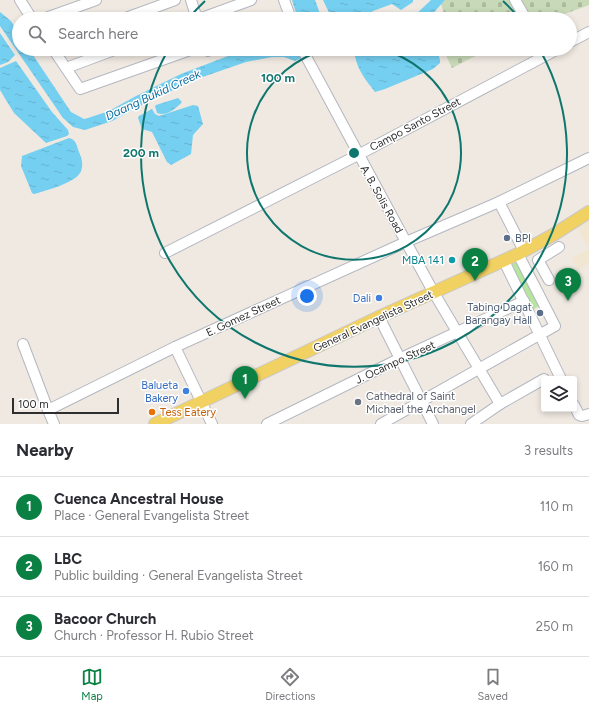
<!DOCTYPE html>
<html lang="en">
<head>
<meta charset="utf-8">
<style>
	body { margin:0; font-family:Figtree,sans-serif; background:#f7f7f7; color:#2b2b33 }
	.controls { position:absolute; right:12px; bottom:12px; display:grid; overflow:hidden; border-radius:4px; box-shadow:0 2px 6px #0003 }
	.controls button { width:36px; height:36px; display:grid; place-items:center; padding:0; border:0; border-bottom:1px solid #e1e1e2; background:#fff; color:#2b2b33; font:20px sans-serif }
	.scale { position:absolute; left:12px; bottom:10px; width:107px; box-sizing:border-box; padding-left:4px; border:2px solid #2e2e2e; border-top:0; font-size:11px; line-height:14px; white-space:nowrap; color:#2e2e2e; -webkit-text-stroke:3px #fff; paint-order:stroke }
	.you { position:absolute; left:307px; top:296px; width:14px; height:14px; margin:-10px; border:3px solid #fff; border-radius:50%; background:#1a73e8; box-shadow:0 0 0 6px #1a73e833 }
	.badge { display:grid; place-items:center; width:26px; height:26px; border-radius:50%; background:#0b8043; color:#fff; font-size:13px; font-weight:700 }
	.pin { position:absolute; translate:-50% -33px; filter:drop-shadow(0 1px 2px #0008) }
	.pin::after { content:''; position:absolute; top:21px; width:14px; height:12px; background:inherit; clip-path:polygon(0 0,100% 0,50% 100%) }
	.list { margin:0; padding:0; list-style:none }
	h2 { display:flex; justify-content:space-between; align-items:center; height:52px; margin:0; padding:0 16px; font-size:17px }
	h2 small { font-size:13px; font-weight:400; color:#7c7c81 }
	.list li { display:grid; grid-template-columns:26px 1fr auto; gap:12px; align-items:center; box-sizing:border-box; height:60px; padding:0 16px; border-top:1px solid #e1e1e2 }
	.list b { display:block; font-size:15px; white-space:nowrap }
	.list p { margin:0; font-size:13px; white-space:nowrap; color:#7c7c81 }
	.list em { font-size:13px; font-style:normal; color:#7c7c81 }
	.icon { flex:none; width:22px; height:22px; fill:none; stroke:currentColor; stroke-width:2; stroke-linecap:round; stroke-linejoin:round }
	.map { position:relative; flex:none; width:589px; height:424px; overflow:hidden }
	.search { position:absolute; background:#fff; box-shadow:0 2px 6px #0003; left:12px; right:12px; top:12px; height:44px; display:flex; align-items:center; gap:10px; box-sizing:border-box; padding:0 14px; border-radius:22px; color:#7c7c81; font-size:15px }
	.sheet { height:232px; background:#fff }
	nav { display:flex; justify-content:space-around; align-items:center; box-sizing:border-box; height:56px; border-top:1px solid #e1e1e2; background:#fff; font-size:11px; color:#7c7c81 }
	nav a { display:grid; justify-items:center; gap:2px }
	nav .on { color:#0b8043 }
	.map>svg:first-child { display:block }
	.education { fill:#f0e6d1 }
	.cemetery { fill:url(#cemetery-stones) }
	.park { fill:#b6e59e }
	.water { fill:url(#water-ripples) }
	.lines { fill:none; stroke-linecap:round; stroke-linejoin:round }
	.minor-casing { stroke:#b4b7c1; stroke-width:12 }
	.major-casing { stroke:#c9c9c9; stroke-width:14 }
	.minor { stroke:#fff; stroke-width:10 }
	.major { stroke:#f2d163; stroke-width:12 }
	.ring { fill:none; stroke:#0f766e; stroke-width:2 }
	.service-dot { fill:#5c6f8a; stroke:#fff; stroke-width:1.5 }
	.culture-dot { fill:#0f9aa8; stroke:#fff; stroke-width:1.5 }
	.shop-dot { fill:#3f7fe0; stroke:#fff; stroke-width:1.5 }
	.worship-dot { fill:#6b7280; stroke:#fff; stroke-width:1.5 }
	.food-dot { fill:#e8710a; stroke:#fff; stroke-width:1.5 }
	.labels { text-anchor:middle; stroke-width:3; stroke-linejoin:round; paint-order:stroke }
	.street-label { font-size:11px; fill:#2e2e2e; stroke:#fff }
	.service-label { font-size:11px; fill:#4e5e75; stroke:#fff; text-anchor:start }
	.culture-label { font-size:11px; fill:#0d838f; stroke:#fff; text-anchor:end }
	.shop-label { font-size:11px; fill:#366cbe; stroke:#fff; text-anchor:end }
	.worship-label { font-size:11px; fill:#5b616d; stroke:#fff; text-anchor:start }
	.food-label { font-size:11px; fill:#c56008; stroke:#fff; text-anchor:start }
	.water-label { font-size:12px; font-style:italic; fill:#0d6fa3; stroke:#fff }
	.centre { fill:#0f766e; stroke:#fff; stroke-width:2 }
	.ring-label { font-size:12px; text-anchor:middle; font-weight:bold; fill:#0f766e; stroke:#fff; stroke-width:3; stroke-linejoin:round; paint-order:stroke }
</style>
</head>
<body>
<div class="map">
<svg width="589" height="424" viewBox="0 0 589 424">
	<defs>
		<pattern id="cemetery-stones" width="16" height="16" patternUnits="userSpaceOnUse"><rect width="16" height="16" fill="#c8d9b8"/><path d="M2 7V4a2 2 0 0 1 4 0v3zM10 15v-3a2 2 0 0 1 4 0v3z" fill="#acbb9e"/></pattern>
		<pattern id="water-ripples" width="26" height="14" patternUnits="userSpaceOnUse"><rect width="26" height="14" fill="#75cff0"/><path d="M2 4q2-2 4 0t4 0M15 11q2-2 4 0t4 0" fill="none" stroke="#66b2ce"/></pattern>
	</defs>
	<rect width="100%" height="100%" fill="#efe9e1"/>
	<!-- education -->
	<g class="education">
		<polygon points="589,221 589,244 587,246 577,228"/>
		<polygon points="589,249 589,263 578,270 571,258"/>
	</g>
	<!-- cemetery -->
	<g class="cemetery">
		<polygon points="445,0 589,0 589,5 551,19 438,19 444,13 441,4"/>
		<polygon points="443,49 489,49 452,68"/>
	</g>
	<!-- park -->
	<polygon class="park" points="517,262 541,305 532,310 511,265 513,263"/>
	<!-- water -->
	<g class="water">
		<polygon points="292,0 315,0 322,19 298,19"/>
		<polygon points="323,0 413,0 413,2 401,10 392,4 373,11 363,19 332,19"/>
		<polygon points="431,0 445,0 428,19 411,19"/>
		<polygon points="0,12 11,21 19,34 19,49 29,49 71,112 84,119 88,118 109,111 136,96 181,74 241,51 247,49 286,49 298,51 306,49 337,49 320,51 295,61 284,57 272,57 246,62 194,80 144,104 112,121 85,130 73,127 63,118 0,26"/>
		<polygon points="0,33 15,55 8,62 0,65"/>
		<path d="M375 49H437L440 60V63L433 69 385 89 375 92C367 82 357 69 355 56L357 53Z"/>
		<polygon points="16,61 52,112 68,130 69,134 67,136 46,143 14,113 6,100 0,90 0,68"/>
		<path d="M178 98 182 102C176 109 165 117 157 113L155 106 156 105Z"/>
		<polygon points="193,105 198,106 203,124 193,135 191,154 171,165 167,162 152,132 142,129 138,118 139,116 152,109 155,114 159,116"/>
		<path d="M69 138C76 139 77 146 79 152 82 159 84 166 80 173 74 183 45 191 34 194L32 193 21 166 22 156Z"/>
	</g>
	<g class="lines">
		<!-- minor casing -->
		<g class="minor-casing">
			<g id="minor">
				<polyline points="20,0 32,19"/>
				<polyline points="191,0 197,19"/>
				<polyline points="284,0 291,19"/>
				<polyline points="515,0 526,19"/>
				<polyline points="43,19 96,0"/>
				<polyline points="123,19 175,0"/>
				<polyline points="199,19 251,0"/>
				<polyline points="570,42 589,32"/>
				<polyline points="53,49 80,89 193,49"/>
				<polyline points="207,49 208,51"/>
				<polyline points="302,49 406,242 434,293 500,404"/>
				<polyline points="66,68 117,49"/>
				<polyline points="499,202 524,251"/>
				<polyline points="165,253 358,155 558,49"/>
				<polyline points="504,261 561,379"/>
				<polyline points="549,280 538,260 559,247"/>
				<polyline points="379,317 433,424"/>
				<polyline points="23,344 48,410"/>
				<polyline points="175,347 212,424"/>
				<polyline points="574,405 579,415 582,416 589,414"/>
				<polyline points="54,424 48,410 175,347 406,242 499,202 589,158"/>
				<polyline points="267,424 399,359 524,301"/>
				<polyline points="381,424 555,326 518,254"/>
				<polyline points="471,424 500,404 544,379"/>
			</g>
		</g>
		<!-- major casing -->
		<g class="major-casing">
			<polyline id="major" points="155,424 379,317 518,254 553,235 589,212"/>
		</g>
		<!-- minor -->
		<use href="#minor" class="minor"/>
		<!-- major -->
		<use href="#major" class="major"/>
	</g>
	<!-- distance rings -->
	<g class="ring">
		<path d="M380 49A107 107 0 1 1 328 49"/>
		<path d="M188 19A213 213 0 0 1 205 1M503 1A213 213 0 0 1 520 19M540 50A213 213 0 1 1 168 50"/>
	</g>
	<!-- markers -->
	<g class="service-dot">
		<circle cx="507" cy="238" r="4"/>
		<circle cx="540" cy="313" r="4"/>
	</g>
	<circle class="culture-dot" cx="452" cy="260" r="4"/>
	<g class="shop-dot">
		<circle cx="379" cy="298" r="4"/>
		<circle cx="186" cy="391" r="4"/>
	</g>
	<circle class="worship-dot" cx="358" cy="402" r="4"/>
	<circle class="food-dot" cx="152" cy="412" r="4"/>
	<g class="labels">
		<!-- street labels -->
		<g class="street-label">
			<text transform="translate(415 124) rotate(-28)" y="4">Campo Santo Street</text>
			<text transform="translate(382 199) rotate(61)" y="4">A. B. Solis Road</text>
			<text transform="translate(243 316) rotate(-25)" y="4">E. Gomez Street</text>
			<text transform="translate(373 321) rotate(-25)" y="4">General Evangelista Street</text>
			<text transform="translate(395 362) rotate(-25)" y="4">J. Ocampo Street</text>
		</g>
		<!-- service labels -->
		<g class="service-label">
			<text x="515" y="242">BPI</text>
			<text x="532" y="311" text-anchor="end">Tabing Dagat<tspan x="532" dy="13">Barangay Hall</tspan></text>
		</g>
		<!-- culture labels -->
		<g class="culture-label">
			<text x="444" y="264">MBA 141</text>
		</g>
		<!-- shop labels -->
		<g class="shop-label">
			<text x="371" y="302">Dali</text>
			<text x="178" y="389">Balueta<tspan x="178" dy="13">Bakery</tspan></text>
		</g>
		<!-- worship labels -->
		<g class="worship-label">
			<text x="366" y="400">Cathedral of Saint<tspan x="366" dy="13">Michael the Archangel</tspan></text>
		</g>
		<!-- food labels -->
		<g class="food-label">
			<text x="160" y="416">Tess Eatery</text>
		</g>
		<!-- water labels -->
		<g class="water-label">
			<text transform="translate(153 95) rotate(-25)" y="4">Daang Bukid Creek</text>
		</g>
	</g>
	<circle cx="354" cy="153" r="6" class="centre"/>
	<g class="ring-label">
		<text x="278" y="82">100 m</text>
		<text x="141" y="157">200 m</text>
	</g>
</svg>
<div class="controls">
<button><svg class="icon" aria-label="layers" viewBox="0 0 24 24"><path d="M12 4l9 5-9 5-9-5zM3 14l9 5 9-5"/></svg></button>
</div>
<div class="scale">100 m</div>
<div class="you"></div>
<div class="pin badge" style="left:245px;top:399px">1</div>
<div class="pin badge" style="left:475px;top:281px">2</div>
<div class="pin badge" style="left:568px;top:301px">3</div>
<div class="search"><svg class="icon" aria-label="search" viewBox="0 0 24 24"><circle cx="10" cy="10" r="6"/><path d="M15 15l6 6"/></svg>Search here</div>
</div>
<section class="sheet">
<h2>Nearby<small>3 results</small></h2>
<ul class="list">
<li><span class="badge">1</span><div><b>Cuenca Ancestral House</b><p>Place · General Evangelista Street</p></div><em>110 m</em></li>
<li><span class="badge">2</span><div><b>LBC</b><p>Public building · General Evangelista Street</p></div><em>160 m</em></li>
<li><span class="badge">3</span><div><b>Bacoor Church</b><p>Church · Professor H. Rubio Street</p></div><em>250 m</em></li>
</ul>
</section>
<nav>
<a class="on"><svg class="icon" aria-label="map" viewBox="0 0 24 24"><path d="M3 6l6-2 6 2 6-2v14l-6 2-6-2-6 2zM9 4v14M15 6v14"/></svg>Map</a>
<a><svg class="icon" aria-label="directions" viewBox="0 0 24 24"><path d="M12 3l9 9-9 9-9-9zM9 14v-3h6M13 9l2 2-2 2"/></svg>Directions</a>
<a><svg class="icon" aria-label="saved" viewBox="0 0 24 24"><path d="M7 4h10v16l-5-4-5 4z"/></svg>Saved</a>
</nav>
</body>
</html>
